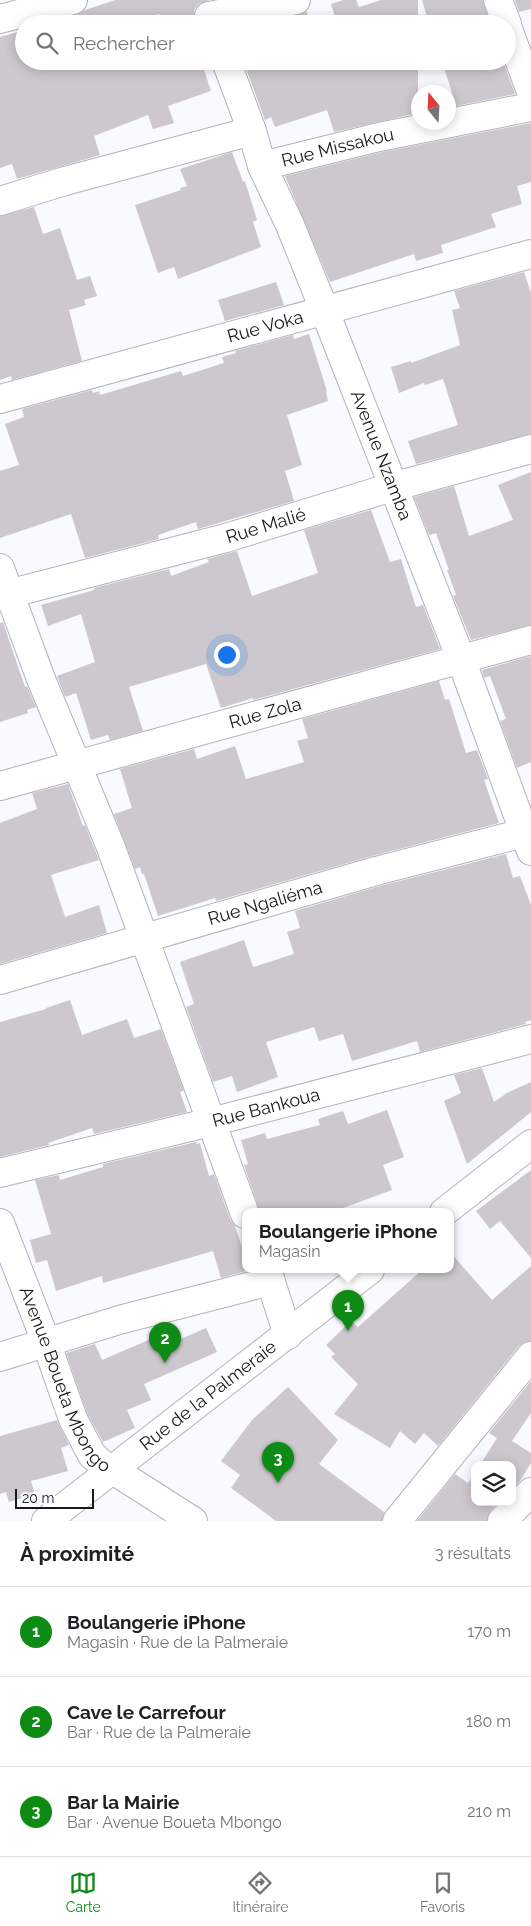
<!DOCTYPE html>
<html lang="fr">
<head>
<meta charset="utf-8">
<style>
	body { margin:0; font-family:Raleway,sans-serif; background:#f6f6f6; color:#202124 }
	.controls { position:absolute; right:15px; bottom:15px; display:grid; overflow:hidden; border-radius:10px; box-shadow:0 2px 12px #0003 }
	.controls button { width:45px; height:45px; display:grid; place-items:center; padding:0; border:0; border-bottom:1px solid #e0e0e0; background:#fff; color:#202124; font:25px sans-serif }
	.compass { position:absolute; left:411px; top:85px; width:45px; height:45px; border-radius:50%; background:#fff; box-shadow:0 2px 12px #0003; rotate:342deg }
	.scale { position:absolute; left:15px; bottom:12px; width:79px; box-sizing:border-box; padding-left:5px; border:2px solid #19191b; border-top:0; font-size:14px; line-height:18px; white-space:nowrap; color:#19191b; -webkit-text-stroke:4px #f8faff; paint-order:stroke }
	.you { position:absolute; left:226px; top:654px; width:18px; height:18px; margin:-12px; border:4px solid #fff; border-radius:50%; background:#1a73e8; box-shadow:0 0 0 8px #1a73e833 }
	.badge { display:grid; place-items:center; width:32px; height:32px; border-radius:50%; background:#0e8b14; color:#fff; font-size:16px; font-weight:700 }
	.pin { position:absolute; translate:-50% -41px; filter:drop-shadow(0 1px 2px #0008) }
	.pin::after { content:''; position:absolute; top:26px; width:18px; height:15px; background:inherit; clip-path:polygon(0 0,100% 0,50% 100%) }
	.popup { position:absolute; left:242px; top:1208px; width:212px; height:65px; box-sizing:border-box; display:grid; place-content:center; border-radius:10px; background:#fff; filter:drop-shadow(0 1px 4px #0005); font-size:16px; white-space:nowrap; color:#757577 }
	.popup b { font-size:19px; color:#202124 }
	.popup::after { content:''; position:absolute; left:50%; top:100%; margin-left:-10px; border:10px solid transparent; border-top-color:#fff }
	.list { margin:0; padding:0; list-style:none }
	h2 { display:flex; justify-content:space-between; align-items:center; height:65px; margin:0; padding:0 20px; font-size:21px }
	h2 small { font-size:16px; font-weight:400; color:#757577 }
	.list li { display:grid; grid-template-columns:32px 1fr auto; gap:15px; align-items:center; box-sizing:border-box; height:90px; padding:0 20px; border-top:1px solid #e0e0e0 }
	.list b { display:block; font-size:19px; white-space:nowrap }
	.list p { margin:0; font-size:16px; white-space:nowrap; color:#757577 }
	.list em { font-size:16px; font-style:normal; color:#757577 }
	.icon { flex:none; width:28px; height:28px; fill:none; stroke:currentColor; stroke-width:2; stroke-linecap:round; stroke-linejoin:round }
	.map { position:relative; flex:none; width:531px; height:1521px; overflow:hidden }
	.search { position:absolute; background:#fff; box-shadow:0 2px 12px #0003; left:15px; right:15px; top:15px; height:55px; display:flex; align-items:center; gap:12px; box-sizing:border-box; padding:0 18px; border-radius:28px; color:#757577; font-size:19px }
	.sheet { height:335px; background:#fff }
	nav { display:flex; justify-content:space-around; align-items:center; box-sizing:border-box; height:70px; border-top:1px solid #e0e0e0; background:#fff; font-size:14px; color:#757577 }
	nav a { display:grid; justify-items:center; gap:2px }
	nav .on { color:#0e8b14 }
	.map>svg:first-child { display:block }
	.building { fill:#ccc8cd }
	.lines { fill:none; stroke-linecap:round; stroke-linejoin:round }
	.street-casing { stroke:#b2b4b9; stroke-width:30 }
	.secondary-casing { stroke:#b2b4b9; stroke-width:30 }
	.primary-casing { stroke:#b2b4b9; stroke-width:30 }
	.street { stroke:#fff; stroke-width:28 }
	.secondary { stroke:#fff; stroke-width:28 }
	.primary { stroke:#fff; stroke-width:28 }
	.labels { text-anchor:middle; stroke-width:5; stroke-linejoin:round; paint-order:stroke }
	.street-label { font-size:18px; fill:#19191b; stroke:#f8faff }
</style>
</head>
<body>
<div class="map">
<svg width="531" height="1521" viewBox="0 0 531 1521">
	<rect width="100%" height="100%" fill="#f8faff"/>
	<!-- building -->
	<g class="building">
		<polygon points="115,0 210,0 199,4 194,10 194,18 196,24 161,24 160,14 128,24 44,24 77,15 85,10"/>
		<polygon points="343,0 356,0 359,7 381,0 418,0 418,24 337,24 331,4"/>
		<polygon points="422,0 483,0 490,22 485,24 429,24"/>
		<polygon points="515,0 531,0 531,9 519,12"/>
		<polygon points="307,11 308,19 293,24 253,24 299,15"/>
		<polygon points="24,30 24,61 201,61 211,91 168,106 174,123 153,129 148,115 94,136 100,155 17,179 12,164 0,168 0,37"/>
		<polygon points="243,61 418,61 418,113 334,132 327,110 275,127 271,117 265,120"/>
		<polygon points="442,61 503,61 515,94 456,106"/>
		<polygon points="531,123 531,182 517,186 522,204 491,214 496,227 441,245 443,253 416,261 414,254 330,282 285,176 382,152"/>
		<polygon points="232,152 243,182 245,181 257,220 253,222 261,247 178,279 174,267 158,273 135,205 181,190 180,188 187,186 180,169"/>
		<polygon points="34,207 43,234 60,228 77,280 90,276 97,296 84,300 86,305 69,310 82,361 12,380 11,376 0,380 0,216"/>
		<polygon points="524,272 531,293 531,434 416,464 408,441 458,425 443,379 425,385 424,383 399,393 391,367 411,361 411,363 460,345 452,310 460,308 454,291"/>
		<polygon points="276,282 284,305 225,321 218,300"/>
		<polygon points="309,334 327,391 326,392 328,401 287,415 302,465 285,471 294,501 198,529 196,522 158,535 159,539 85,558 71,514 0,538 0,471 19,465 5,424 24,417 22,409 92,390 93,393 99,391 100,395 181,371 183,376 224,363 222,357 236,353 235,351 293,335 294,339"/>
		<polygon points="531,472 531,625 471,640 453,596 456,595 447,570 449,570 436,533 429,535 414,497 454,486 469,536 513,520 498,485"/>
		<polygon points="371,510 390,562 401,559 416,607 423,605 440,649 253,700 253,698 221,708 206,664 129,687 143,731 110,740 108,735 91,740 76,693 65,697 57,676 95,662 81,614 48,626 41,605 94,590 94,588 169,569 171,576 209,562 207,559 237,551 252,596 318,573 304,530"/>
		<polygon points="3,622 25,687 27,686 36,707 27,710 28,713 0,722 0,623"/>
		<polygon points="531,656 531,762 517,768 500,721 506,719 490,676 484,678 482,670"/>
		<polygon points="439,681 445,700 449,699 466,753 477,750 488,779 484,780 499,823 372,856 216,901 215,898 158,916 144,874 142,874 140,867 135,869 114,814 132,808 120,769 194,749 197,759 235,746 246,779 304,762 297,741 308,738 302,719"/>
		<polygon points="68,784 83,826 85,825 99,860 51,875 65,917 99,905 107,933 0,964 0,823 37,809 32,793"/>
		<polygon points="506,854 513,878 520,876 531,905 531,1020 525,1022 526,1024 420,1052 417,1041 352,1061 343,1034 319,1041 314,1027 266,1042 278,1077 237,1092 232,1076 213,1082 186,1007 194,1004 180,962 244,940 253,967 294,954 287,932 300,928 295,911 380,886"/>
		<polygon points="70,1000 82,1035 127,1019 134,1038 161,1029 184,1091 180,1092 187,1112 94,1134 92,1128 48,1143 49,1145 0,1157 0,1022 46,1009 46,1008"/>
		<polygon points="482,1068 494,1102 507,1093 531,1082 531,1112 467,1164 444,1101 461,1093 454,1075"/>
		<polygon points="387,1110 404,1157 383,1165 392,1190 332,1212 260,1212 244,1165 248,1164 241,1140 265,1133 267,1139 320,1125 318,1119 343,1111 348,1124"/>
		<polygon points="196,1142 197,1144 200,1143 209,1176 214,1174 230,1219 235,1226 246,1259 246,1271 221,1278 213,1251 103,1283 102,1276 56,1291 47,1260 36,1263 30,1240 51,1234 35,1180 59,1175 60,1180 103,1167 103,1164"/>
		<polygon points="531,1170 531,1258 500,1221 490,1229 476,1211"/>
		<polygon points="450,1252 492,1300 531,1266 531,1341 525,1342 519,1346 438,1446 424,1433 415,1444 400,1431 390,1448 334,1414 358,1384 331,1357 335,1354 326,1345 351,1321 358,1327 422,1270 450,1270"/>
		<polygon points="206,1328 217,1352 144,1384 151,1400 127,1410 135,1428 103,1442 87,1413 66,1353 95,1344 102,1360 151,1339 156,1350"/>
		<polygon points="531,1381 531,1413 512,1441 531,1453 531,1463 520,1481 512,1489 512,1465 480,1465 497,1438 489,1433"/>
		<polygon points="288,1387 338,1440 319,1464 384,1512 382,1521 276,1521 231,1488 240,1475 221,1461 252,1420"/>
		<polygon points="57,1420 69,1445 61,1448 68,1471 31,1481 35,1494 9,1502 6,1492 0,1494 0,1436"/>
		<polygon points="475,1473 475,1502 499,1502 491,1510 487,1521 417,1521 455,1474 468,1483"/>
	</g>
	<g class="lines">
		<!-- street casing -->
		<g class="street-casing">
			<g id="street">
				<polyline points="498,0 507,24"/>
				<polyline points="209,16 296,0"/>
				<polyline points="0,19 73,0"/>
				<polyline points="507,26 531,92"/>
				<path id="s1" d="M226 61 252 131 262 166 290 225 324 309 461 659 531 851"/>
				<path id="s2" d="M262 166 379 137 531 107"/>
				<polyline points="0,201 65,181 252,131"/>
				<path id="s3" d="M0 399C178 352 354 301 531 254"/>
				<polyline points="0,568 41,679 110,845 245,1214"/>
				<path id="s4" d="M0 596 226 538 392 487 531 449"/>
				<path id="s5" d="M0 786 531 640"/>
				<path id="s6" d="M0 980 376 871 531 831"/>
				<path id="s7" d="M0 1173 211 1122 531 1039"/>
				<path id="s8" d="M0 1223 46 1342 73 1419 92 1455 102 1464 113 1470"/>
				<polyline points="267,1270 288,1335"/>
				<polyline points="0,1357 119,1320 271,1281"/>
				<polyline points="397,1521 531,1356"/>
				<polyline points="502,1521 531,1492"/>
			</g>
		</g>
		<!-- secondary casing -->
		<g class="secondary-casing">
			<polyline id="secondary" points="113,1470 193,1521"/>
		</g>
		<!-- primary casing -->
		<g class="primary-casing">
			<g id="primary">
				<polyline points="444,1212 531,1144"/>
				<path id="s9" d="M46 1521 370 1270"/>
			</g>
		</g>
		<!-- street -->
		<use href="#street" class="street"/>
		<!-- secondary -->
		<use href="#secondary" class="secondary"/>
		<!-- primary -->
		<use href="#primary" class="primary"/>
	</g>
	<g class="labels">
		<!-- street labels -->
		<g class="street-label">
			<text dy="6" stroke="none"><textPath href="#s2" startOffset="78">Rue Missakou</textPath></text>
			<text dy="6" stroke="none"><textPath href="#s3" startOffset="275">Rue Voka</textPath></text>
			<text dy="6" stroke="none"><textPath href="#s1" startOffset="424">Avenue Nzamba</textPath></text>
			<text dy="6" stroke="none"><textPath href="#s4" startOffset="275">Rue Malié</textPath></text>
			<text dy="6" stroke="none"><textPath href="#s5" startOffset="275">Rue Zola</textPath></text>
			<text dy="6" stroke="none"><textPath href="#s6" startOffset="276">Rue Ngaliéma</textPath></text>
			<text dy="6" stroke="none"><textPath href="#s7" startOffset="274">Rue Bankoua</textPath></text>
			<text dy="6" stroke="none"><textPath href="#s8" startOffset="170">Avenue Boueta Mbongo</textPath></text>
			<text dy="6" stroke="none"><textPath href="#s9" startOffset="205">Rue de la Palmeraie</textPath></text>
		</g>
	</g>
</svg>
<div class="controls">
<button><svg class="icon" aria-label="layers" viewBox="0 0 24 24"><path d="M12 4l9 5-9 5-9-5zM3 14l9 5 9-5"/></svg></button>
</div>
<svg class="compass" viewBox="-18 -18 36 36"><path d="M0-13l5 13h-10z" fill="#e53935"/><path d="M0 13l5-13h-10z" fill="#757577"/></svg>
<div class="scale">20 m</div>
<div class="you"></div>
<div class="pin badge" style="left:348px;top:1331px">1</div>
<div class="popup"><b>Boulangerie iPhone</b>Magasin</div>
<div class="pin badge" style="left:165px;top:1363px">2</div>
<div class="pin badge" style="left:278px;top:1483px">3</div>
<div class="search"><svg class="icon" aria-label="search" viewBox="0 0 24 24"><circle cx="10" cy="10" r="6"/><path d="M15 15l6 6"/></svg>Rechercher</div>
</div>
<section class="sheet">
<h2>À proximité<small>3 résultats</small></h2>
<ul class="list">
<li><span class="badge">1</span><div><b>Boulangerie iPhone</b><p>Magasin · Rue de la Palmeraie</p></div><em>170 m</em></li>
<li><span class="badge">2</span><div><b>Cave le Carrefour</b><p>Bar · Rue de la Palmeraie</p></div><em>180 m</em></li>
<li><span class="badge">3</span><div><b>Bar la Mairie</b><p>Bar · Avenue Boueta Mbongo</p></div><em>210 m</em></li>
</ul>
</section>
<nav>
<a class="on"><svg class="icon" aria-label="map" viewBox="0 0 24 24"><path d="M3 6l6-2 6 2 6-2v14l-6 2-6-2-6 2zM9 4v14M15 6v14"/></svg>Carte</a>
<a><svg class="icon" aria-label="directions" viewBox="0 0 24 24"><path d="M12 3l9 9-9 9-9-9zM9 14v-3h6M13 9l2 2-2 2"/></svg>Itinéraire</a>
<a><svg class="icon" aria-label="saved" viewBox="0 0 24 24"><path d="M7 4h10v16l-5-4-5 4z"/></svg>Favoris</a>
</nav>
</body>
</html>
